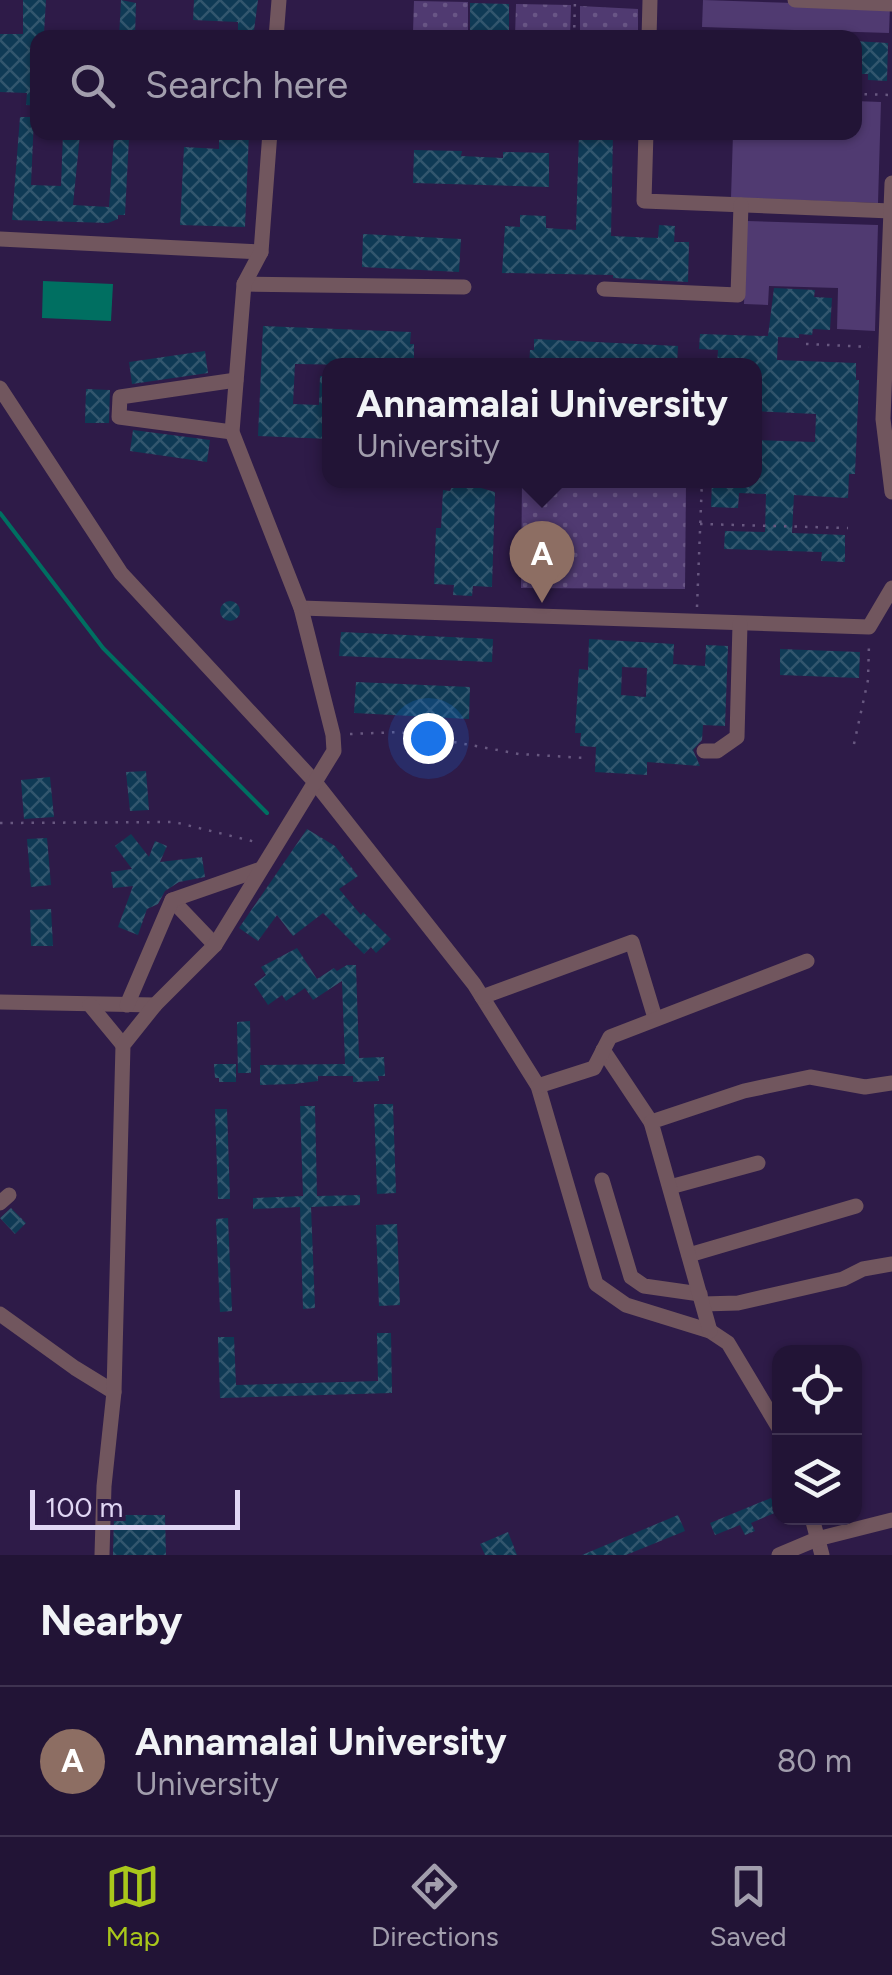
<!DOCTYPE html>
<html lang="en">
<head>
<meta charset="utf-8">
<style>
	body { margin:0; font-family:Figtree,sans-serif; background:#2a1d3e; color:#f1f3f6 }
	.controls { position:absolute; right:30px; bottom:30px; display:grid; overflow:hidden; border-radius:20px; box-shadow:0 2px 8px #0004 }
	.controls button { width:90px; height:90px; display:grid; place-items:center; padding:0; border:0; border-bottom:2px solid #3f3351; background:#221436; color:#f1f3f6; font:50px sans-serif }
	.scale { position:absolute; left:30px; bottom:25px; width:210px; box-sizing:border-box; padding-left:10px; border:5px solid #e0d7f4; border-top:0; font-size:28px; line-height:35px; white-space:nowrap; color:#e0d7f4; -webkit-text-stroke:8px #2e1b48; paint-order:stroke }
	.you { position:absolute; left:428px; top:738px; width:35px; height:35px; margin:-25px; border:8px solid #fff; border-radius:50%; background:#1a73e8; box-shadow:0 0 0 15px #1a73e833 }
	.badge { display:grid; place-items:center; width:65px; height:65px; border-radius:50%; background:#a9c71b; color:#fff; font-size:32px; font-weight:700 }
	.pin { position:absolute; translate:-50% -82px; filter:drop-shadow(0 2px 5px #0008) }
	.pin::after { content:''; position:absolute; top:52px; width:35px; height:30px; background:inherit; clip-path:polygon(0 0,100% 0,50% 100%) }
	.popup { position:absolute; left:322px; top:358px; width:440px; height:130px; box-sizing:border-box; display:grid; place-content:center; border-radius:20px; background:#221436; filter:drop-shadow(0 2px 8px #0005); font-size:32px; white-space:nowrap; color:#a29ead }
	.popup b { font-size:38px; color:#f1f3f6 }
	.popup::after { content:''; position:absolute; left:50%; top:100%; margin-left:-20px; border:20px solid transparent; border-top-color:#221436 }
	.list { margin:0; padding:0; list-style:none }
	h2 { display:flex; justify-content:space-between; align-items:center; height:130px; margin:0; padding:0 40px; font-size:42px }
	h2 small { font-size:32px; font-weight:400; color:#a29ead }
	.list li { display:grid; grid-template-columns:65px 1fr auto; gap:30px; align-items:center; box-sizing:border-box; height:150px; padding:0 40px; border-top:2px solid #3f3351 }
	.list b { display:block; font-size:38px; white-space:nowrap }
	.list p { margin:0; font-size:32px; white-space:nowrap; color:#a29ead }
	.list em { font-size:32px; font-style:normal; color:#a29ead }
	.icon { flex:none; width:55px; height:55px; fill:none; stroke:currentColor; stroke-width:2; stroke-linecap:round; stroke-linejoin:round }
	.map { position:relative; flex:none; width:892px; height:1555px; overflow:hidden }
	.search { position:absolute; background:#221436; box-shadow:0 2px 8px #0004; left:30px; right:30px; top:30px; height:110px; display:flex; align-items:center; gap:25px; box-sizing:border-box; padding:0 35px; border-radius:20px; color:#a29ead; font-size:38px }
	.sheet { height:280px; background:#221436 }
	nav { display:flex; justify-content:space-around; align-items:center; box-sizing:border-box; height:140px; border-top:2px solid #3f3351; background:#221436; font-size:28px; color:#a29ead }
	nav a { display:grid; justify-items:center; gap:5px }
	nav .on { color:#a9c71b }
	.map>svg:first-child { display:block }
	.grass { fill:url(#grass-dots) }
	.garden { fill:#503a71 }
	.water { fill:#006f61 }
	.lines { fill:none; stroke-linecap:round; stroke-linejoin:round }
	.stream { stroke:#006f61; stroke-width:4 }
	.building { fill:url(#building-cross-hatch); fill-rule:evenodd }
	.path { stroke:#685880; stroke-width:2.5; stroke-dasharray:2.5 8; stroke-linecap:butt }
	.minor { stroke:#71565e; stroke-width:15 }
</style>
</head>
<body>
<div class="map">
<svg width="892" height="1555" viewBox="0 0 892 1555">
	<defs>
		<pattern id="grass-dots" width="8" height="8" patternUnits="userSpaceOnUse" patternTransform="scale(2.5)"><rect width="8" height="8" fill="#503a71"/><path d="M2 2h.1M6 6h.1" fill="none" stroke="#695686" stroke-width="1.8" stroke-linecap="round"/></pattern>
		<pattern id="building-cross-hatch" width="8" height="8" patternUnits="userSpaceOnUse" patternTransform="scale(2.5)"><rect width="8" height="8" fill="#0f3a55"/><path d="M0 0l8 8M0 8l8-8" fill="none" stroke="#32566e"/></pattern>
	</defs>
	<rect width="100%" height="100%" fill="#2e1b48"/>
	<!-- grass -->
	<g class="grass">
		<polygon points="414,1 468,2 468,33 413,32"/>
		<polygon points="516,4 571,5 570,37 515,36"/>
		<polygon points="580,6 638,9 638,37 580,37"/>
		<polygon points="522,481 686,481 685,589 521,588"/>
	</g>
	<!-- garden -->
	<g class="garden">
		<polygon points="703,0 890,6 889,33 702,27"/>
		<polygon points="855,101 881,102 878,203 731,198 733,133 854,132"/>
		<polygon points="747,221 878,225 875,331 837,329 838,288 769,286 768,305 744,304"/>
	</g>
	<!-- water -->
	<polygon class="water" points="43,281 113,284 111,321 42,318"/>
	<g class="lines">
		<!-- stream -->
		<polyline class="stream" points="0,513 103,648 267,813"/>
	</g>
	<!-- building -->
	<g class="building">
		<polygon points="23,0 46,0 44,33 38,38 38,106 26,105 27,93 0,92 0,34 23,34"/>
		<polygon points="121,0 136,3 135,37 119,38"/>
		<polygon points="194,0 258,0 253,38 238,38 238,22 193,20"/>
		<polygon points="470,3 509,4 509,37 470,36"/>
		<polygon points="854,41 888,43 887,81 868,80 868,74 854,74"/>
		<polygon points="20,117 34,117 31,185 61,186 63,133 80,134 73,205 109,207 114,137 129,137 125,215 118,215 118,219 108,223 12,220"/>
		<polygon points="219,132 249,132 245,227 180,225 184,147 219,149"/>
		<polygon points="579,132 613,132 611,236 658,238 659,225 675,226 674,242 689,242 688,282 613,278 613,275 502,273 505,226 520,227 520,215 546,216 546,228 576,230"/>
		<polygon points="414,150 462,151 461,156 503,158 503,152 549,153 549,187 413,183"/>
		<polygon points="363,234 461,239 459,272 362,267"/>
		<polygon points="774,288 815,290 814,297 832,298 830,330 813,329 812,335 799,334 799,338 778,337 777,360 856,363 856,380 859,380 855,474 849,474 848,498 794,495 792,533 845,535 845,562 821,561 822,552 724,549 725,531 765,532 766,494 739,493 738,508 711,507 712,480 754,480 754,440 815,442 816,414 754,411 754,366 717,366 718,350 699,349 700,334 768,336"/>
		<polygon points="263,326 411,332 410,344 414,344 414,366 295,364 293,404 319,405 320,376 330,376 330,439 258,436"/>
		<polygon points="534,339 678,346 677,366 529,366 530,350 534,350"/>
		<polygon points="205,351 208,373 132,384 129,362"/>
		<polygon points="86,389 110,390 109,423 85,423"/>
		<polygon points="133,430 210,440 207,462 130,451"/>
		<polygon points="455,480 481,481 481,488 495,492 492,587 473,586 472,596 453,595 454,585 434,584 436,528 441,528 443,490 450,491"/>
		<circle cx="230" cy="611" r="10"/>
		<polygon points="341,632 493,639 492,662 339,656"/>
		<path d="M589 639 674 644 673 664 705 666 706 645 728 646 725 726 703 725 702 740 693 750 700 766 647 762V775L595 772 596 747 580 746 581 733H575L579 669 588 670ZM622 667 647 668 646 697 621 695Z"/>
		<polygon points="780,649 860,652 859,678 780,675"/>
		<polygon points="356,682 470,687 469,719 354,713"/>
		<polygon points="146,771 149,810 130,811 126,772"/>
		<polygon points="50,777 54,817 24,819 21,780"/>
		<polygon points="307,829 335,846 358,876 339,889 361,915 363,912 391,939 376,953 371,947 364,954 323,913 293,936 277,915 258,941 239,928"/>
		<polygon points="131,834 149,857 155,841 167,846 160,862 202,857 205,877 179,882 165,891 158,904 147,909 138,935 118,927 133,886 113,888 111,872 132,869 115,846"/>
		<polygon points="47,838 51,885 31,887 27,839"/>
		<polygon points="51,909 53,946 31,946 30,910"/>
		<polygon points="297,948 317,979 334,968 337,971 347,965 356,965 359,1058 384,1057 385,1076 378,1076 379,1081 353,1082 353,1076 318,1076 318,1081 294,1084 260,1085 260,1065 345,1064 342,981 313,1000 305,988 286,1001 282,995 268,1005 254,984 266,975 261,967"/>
		<polygon points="250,1021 251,1073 238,1073 237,1022"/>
		<polygon points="214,1064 236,1064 236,1082 219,1082 219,1078 215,1078"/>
		<polygon points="374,1104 393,1104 396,1193 377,1194"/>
		<polygon points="300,1106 315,1106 317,1196 360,1195 360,1205 311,1207 315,1308 303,1309 300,1207 253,1209 253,1198 303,1196"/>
		<polygon points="215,1109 227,1109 230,1199 218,1199"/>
		<polygon points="11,1208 26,1223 15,1234 0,1218"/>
		<polygon points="228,1218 232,1311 220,1312 216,1219"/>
		<polygon points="397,1224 400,1305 379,1306 376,1225"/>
		<polygon points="377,1333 391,1333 392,1393 220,1398 218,1337 234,1337 236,1385 378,1381"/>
		<polygon points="771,1498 777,1512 751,1523 755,1531 745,1535 740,1525 715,1535 710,1523"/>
		<polygon points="114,1515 165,1515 166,1555 113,1555"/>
		<polygon points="678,1515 685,1531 626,1555 582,1555"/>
		<polygon points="508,1532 517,1555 485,1555 480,1544"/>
	</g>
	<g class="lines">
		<!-- path -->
		<g class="path">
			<polyline points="574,38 575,0"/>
			<polyline points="854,94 892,95"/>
			<polyline points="806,344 869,347"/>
			<polyline points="700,524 848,528"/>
			<polyline points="697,607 702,480"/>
			<polyline points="350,734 400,732 519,754 585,758"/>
			<polyline points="854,744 868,680 869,644"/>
			<polyline points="0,823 174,822 260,843"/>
		</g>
		<!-- minor -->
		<g class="minor">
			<polyline points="795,0 892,4"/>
			<polyline points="276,38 279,0"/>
			<polyline points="649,38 650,0"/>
			<polyline points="646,132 644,201 891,211"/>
			<polyline points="892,183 883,419 892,492"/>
			<polyline points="0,239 261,252"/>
			<polyline points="244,284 464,287"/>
			<polyline points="604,289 738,295 741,205"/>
			<polyline points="0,388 121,573 314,781 474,984 538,1086 596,1284 626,1305 710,1331 728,1343 780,1430"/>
			<polyline points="232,432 119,417 120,397 236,380"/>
			<polyline points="301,608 869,627 892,588"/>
			<polyline points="704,751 717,751 737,737 740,624"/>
			<polyline points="172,900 215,945"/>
			<polyline points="482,997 632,942 655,1018"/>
			<polyline points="0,1002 155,1005"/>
			<polyline points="90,1005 123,1045"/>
			<polyline points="127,1005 172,900 261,869"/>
			<polyline points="603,1050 651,1122"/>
			<polyline points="538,1086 594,1068 610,1037 807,961"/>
			<polyline points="602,1180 631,1277 644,1286 700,1294"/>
			<polyline points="670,1187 758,1163"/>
			<polyline points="0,1203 9,1195"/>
			<polyline points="689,1255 856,1206"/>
			<polyline points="703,1304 738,1303 843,1279 863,1269 892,1264"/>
			<polyline points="0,1314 75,1368 114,1392"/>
			<polyline points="710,1331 651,1122 744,1091 810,1077 865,1087 892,1083"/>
			<polyline points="812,1518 822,1555"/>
			<polyline points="102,1555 104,1486 114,1392 123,1045 155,1005 215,945 334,751 333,735 301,608 232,432 244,284 261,252 270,132"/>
			<polyline points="779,1555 817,1539 892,1520"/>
		</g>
	</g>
</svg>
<div class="controls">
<button><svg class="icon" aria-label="locate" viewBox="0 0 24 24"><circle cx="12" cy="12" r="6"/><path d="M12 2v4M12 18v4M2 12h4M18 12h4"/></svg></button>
<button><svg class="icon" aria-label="layers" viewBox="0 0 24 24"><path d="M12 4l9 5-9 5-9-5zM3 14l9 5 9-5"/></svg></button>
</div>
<div class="scale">100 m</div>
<div class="you"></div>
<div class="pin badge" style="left:542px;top:603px;background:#8d6e63">A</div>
<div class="popup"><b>Annamalai University</b>University</div>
<div class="search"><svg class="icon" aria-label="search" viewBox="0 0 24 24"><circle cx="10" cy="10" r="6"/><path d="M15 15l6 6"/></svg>Search here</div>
</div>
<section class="sheet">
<h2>Nearby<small></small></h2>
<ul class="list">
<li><span class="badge" style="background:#8d6e63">A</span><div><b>Annamalai University</b><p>University</p></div><em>80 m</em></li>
</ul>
</section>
<nav>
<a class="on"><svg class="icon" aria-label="map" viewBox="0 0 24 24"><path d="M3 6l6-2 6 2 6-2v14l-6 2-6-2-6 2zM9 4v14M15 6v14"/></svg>Map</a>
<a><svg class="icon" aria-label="directions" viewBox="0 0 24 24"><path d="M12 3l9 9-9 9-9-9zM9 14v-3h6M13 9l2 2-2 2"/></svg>Directions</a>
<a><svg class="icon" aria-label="saved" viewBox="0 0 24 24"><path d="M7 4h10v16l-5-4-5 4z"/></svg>Saved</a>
</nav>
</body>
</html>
